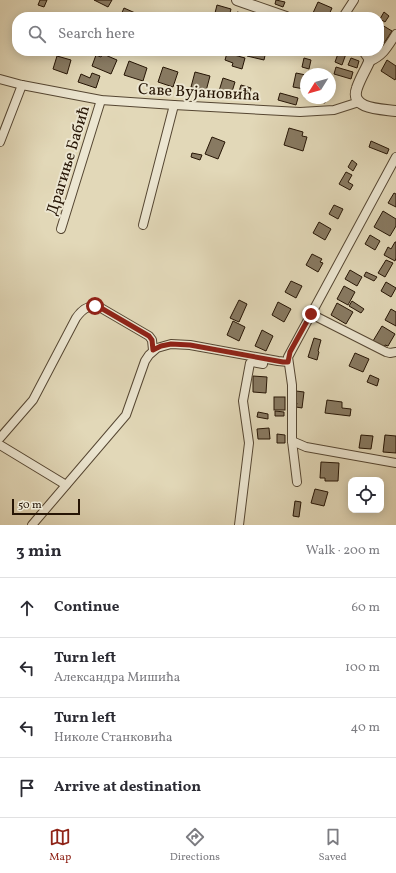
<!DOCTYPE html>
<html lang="en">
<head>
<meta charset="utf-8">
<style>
	body { margin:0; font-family:Vollkorn,serif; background:#f7f7f7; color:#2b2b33 }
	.controls { position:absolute; right:12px; bottom:12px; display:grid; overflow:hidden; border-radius:8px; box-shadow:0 2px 10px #0003 }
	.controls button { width:36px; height:36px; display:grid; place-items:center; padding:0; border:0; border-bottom:1px solid #e1e1e2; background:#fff; color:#2b2b33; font:20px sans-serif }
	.compass { position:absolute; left:300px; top:68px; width:36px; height:36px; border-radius:50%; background:#fff; box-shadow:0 2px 10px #0003; rotate:233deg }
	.scale { position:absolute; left:12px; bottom:10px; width:68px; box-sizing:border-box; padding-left:4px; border:2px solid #261505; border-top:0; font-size:11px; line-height:14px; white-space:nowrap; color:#261505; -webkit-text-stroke:3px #ece6d1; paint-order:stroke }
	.stop { position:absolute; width:12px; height:12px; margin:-9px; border:3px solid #8f2418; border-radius:50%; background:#fff }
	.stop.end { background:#8f2418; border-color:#fff; box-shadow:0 1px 4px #0008 }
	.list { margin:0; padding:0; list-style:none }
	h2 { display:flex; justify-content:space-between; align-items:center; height:52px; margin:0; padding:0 16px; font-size:17px }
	h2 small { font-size:13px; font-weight:400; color:#7c7c81 }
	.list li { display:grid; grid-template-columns:26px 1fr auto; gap:12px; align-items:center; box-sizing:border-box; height:60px; padding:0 16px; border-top:1px solid #e1e1e2 }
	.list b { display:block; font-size:15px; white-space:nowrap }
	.list p { margin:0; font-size:13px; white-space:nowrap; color:#7c7c81 }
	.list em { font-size:13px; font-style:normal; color:#7c7c81 }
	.icon { flex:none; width:22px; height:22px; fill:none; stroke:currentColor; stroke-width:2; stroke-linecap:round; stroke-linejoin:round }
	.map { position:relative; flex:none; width:396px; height:525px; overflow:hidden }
	.search { position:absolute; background:#fff; box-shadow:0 2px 10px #0003; left:12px; right:12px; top:12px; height:44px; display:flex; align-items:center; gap:10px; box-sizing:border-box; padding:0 14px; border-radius:16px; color:#7c7c81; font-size:15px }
	.sheet { height:292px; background:#fff }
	nav { display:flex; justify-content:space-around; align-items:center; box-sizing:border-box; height:56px; border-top:1px solid #e1e1e2; background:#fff; font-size:11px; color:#7c7c81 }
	nav a { display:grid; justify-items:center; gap:2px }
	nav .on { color:#8f2418 }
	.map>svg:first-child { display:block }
	.building { fill:#887a62; stroke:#261505 }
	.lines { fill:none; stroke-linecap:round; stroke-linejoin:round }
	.minor-casing { stroke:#554632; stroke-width:10 }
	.tertiary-casing { stroke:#554632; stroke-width:12 }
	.minor { stroke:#ece6d1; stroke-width:8 }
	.tertiary { stroke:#ece6d1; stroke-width:10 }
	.route { stroke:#8f2418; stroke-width:5 }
	.labels { text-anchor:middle; stroke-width:4; stroke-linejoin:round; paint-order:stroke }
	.street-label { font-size:16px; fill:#261505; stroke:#ece6d1 }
</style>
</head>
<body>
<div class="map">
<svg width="396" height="525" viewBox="0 0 396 525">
	<rect width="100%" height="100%" fill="#e2d8b8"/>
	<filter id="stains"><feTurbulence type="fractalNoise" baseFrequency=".005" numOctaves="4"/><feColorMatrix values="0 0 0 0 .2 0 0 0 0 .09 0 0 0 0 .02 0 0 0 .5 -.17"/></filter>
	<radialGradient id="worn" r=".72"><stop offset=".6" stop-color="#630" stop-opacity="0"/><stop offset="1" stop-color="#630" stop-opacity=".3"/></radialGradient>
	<!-- building -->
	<g class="building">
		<polygon points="40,0 47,0 44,7 38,5"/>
		<polygon points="94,0 112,0 108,7"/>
		<polygon points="276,0 285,2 283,7 275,4"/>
		<polygon points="318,2 332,8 328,17 322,17 313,13"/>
		<polygon points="217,5 231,9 229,17 214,17"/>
		<polygon points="124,8 142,16 141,17 120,17"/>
		<polygon points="237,12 251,15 250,17 236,17"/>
		<polygon points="384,12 389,16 385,22 380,19"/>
		<polygon points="382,25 392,31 384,43 379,39 379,30"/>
		<polygon points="248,51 266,51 264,60 247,56"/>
		<polygon points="339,51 347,51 342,65 335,62"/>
		<polygon points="227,53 245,58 242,69 232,66 233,63 225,60"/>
		<polygon points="103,54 117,60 111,74 92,66 96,55 101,57"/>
		<polygon points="57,56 71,60 67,74 53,69"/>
		<polygon points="304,58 311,60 309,69 302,67"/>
		<polygon points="351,58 359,61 357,68 348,65"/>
		<polygon points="387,60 396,66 396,78 395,80 381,71"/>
		<polygon points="129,61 147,68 143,81 124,75"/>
		<polygon points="163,67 178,72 173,87 158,82"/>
		<polygon points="336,67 353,72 351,79 334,74"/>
		<polygon points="195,72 210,76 206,91 191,87"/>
		<polygon points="92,73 100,76 96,88 78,82 81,74 90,78"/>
		<polygon points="296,73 306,75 304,89 293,87"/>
		<polygon points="223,78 235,82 231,95 219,91"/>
		<polygon points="241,85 251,88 249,98 238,95"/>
		<polygon points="280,93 298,98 296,105 278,100"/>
		<polygon points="306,93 306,98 326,98 325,103 305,98"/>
		<polygon points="289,128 303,132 302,136 307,137 303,151 284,145"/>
		<polygon points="212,137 225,142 218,159 205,154"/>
		<polygon points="371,141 389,149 387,154 369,147"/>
		<polygon points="192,153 202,155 200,160 191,157"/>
		<polygon points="352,160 357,164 353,171 348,167"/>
		<polygon points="346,172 352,175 348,182 353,185 350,190 339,184"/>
		<polygon points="394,193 396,194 396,207 388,203"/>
		<polygon points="334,205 343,209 338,219 329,214"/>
		<polygon points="383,211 396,219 396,226 390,236 374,227"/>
		<polygon points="319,222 331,229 325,240 313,233"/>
		<polygon points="370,235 380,241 375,250 365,244"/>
		<polygon points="395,242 396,242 396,258 395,261 384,255 388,247 391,249"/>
		<polygon points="312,254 322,259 320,262 323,263 318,272 306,265"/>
		<polygon points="386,260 393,263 385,277 378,273"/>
		<polygon points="350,270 362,277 357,286 345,279"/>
		<polygon points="366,272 377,277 374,281 364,276"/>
		<polygon points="291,281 302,286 296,298 285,292"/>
		<polygon points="386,282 396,288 391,297 381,291"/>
		<polygon points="344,286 355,292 348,305 337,299"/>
		<polygon points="239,300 247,304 239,322 230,318"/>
		<polygon points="352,301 364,309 361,313 349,306"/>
		<polygon points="278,302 291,309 284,322 272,315"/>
		<polygon points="337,303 353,312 346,324 331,315"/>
		<polygon points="391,309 396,312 396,326 385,320"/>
		<polygon points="233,321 245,327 239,341 227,335"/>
		<polygon points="382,326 395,334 388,346 385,345 384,347 373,341"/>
		<polygon points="262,330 273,336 266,351 255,346"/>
		<polygon points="314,338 321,340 318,351 319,352 317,360 308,357"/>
		<polygon points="355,353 369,359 363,372 349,366"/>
		<polygon points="370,375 379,379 377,386 367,382"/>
		<polygon points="253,376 267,377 266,393 253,392"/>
		<polygon points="296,391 304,392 302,408 296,407 297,403 295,402"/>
		<rect x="274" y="397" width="11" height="13"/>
		<polygon points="327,400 342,402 342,408 351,409 350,416 325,413"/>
		<polygon points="275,411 284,412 284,416 275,416"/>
		<polygon points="258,412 268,414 268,419 257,417"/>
		<polygon points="269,428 270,439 258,439 257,429"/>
		<polygon points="277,434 285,435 285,443 277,443"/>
		<polygon points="361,435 373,436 371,449 359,448"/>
		<polygon points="385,435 396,436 396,453 383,452"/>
		<polygon points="321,462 339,463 338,481 325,481 325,478 320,478"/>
		<polygon points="315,489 328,492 324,506 311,503"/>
		<polygon points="295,501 301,502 299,517 293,516"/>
	</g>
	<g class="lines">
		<!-- minor casing -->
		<g class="minor-casing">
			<g id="minor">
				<polyline points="343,17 354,0"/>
				<path d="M369 62C384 55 387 48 396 34"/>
				<polyline points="0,79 22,85 101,100 174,105 300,112 334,110 359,102"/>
				<polyline points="0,142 22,85"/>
				<polyline points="143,225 174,105"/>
				<polyline points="61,229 101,100"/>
				<polyline points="311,314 386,352 390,353 396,352"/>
				<path d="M0 438 33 400 76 318C83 308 90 304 101 308L149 336 152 340 153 350"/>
				<polyline points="292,441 306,447 396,463"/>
				<polyline points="0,445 66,485"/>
				<polyline points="297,482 292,441 292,385 288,357 396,157"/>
				<polyline points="32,525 126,415 145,361 149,355 157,348 171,344 190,345 278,361 288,362"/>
				<polyline points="239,525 249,443 243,401 250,363 252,362 263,364"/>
			</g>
		</g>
		<!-- tertiary casing -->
		<g class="tertiary-casing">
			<g id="tertiary">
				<polyline points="237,0 286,17"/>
				<path d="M364 51 369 58V62C365 71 360 79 357 88 349 110 383 109 396 111"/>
			</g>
		</g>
		<!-- minor -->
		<use href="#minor" class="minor"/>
		<!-- tertiary -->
		<use href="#tertiary" class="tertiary"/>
	</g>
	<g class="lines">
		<!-- route -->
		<polyline class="route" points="95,306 101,308 149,336 152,340 153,350 161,346 171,344 190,345 283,362 288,362 290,352 311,314"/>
	</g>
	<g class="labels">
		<!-- street labels -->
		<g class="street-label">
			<text transform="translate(199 91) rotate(3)" y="6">Саве Вујановића</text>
			<text transform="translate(67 160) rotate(-73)" y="6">Драгиње Бабић</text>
		</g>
	</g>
	<rect width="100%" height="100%" filter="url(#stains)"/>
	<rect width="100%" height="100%" fill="url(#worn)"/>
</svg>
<div class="controls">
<button><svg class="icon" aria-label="locate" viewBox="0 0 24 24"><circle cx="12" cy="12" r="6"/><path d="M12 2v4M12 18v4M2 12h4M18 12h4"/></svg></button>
</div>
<svg class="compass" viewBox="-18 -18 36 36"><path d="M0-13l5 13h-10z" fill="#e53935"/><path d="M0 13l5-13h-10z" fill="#7c7c81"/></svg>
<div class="scale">50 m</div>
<div class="stop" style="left:95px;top:306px"></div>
<div class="stop end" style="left:311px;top:314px"></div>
<div class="search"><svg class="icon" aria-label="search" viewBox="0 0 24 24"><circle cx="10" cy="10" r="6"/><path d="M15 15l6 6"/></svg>Search here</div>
</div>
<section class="sheet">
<h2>3 min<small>Walk · 200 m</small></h2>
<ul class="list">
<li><svg class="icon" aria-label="ahead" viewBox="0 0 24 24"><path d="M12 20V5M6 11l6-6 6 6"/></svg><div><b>Continue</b></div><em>60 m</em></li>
<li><svg class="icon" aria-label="left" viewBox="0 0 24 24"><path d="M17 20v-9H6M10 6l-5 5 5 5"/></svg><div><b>Turn left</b><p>Александра Мишића</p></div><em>100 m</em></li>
<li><svg class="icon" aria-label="left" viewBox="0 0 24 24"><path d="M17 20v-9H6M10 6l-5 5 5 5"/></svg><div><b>Turn left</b><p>Николе Станковића</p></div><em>40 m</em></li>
<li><svg class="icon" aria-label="arrive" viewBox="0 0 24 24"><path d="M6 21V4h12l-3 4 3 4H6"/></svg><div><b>Arrive at destination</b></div></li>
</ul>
</section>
<nav>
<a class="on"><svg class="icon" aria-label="map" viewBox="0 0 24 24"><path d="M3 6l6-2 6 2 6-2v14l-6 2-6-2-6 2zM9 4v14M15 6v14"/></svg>Map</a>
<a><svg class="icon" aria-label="directions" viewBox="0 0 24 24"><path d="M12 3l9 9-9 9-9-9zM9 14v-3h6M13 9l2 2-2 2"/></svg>Directions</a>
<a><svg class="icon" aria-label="saved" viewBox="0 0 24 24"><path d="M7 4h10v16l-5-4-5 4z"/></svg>Saved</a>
</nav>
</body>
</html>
